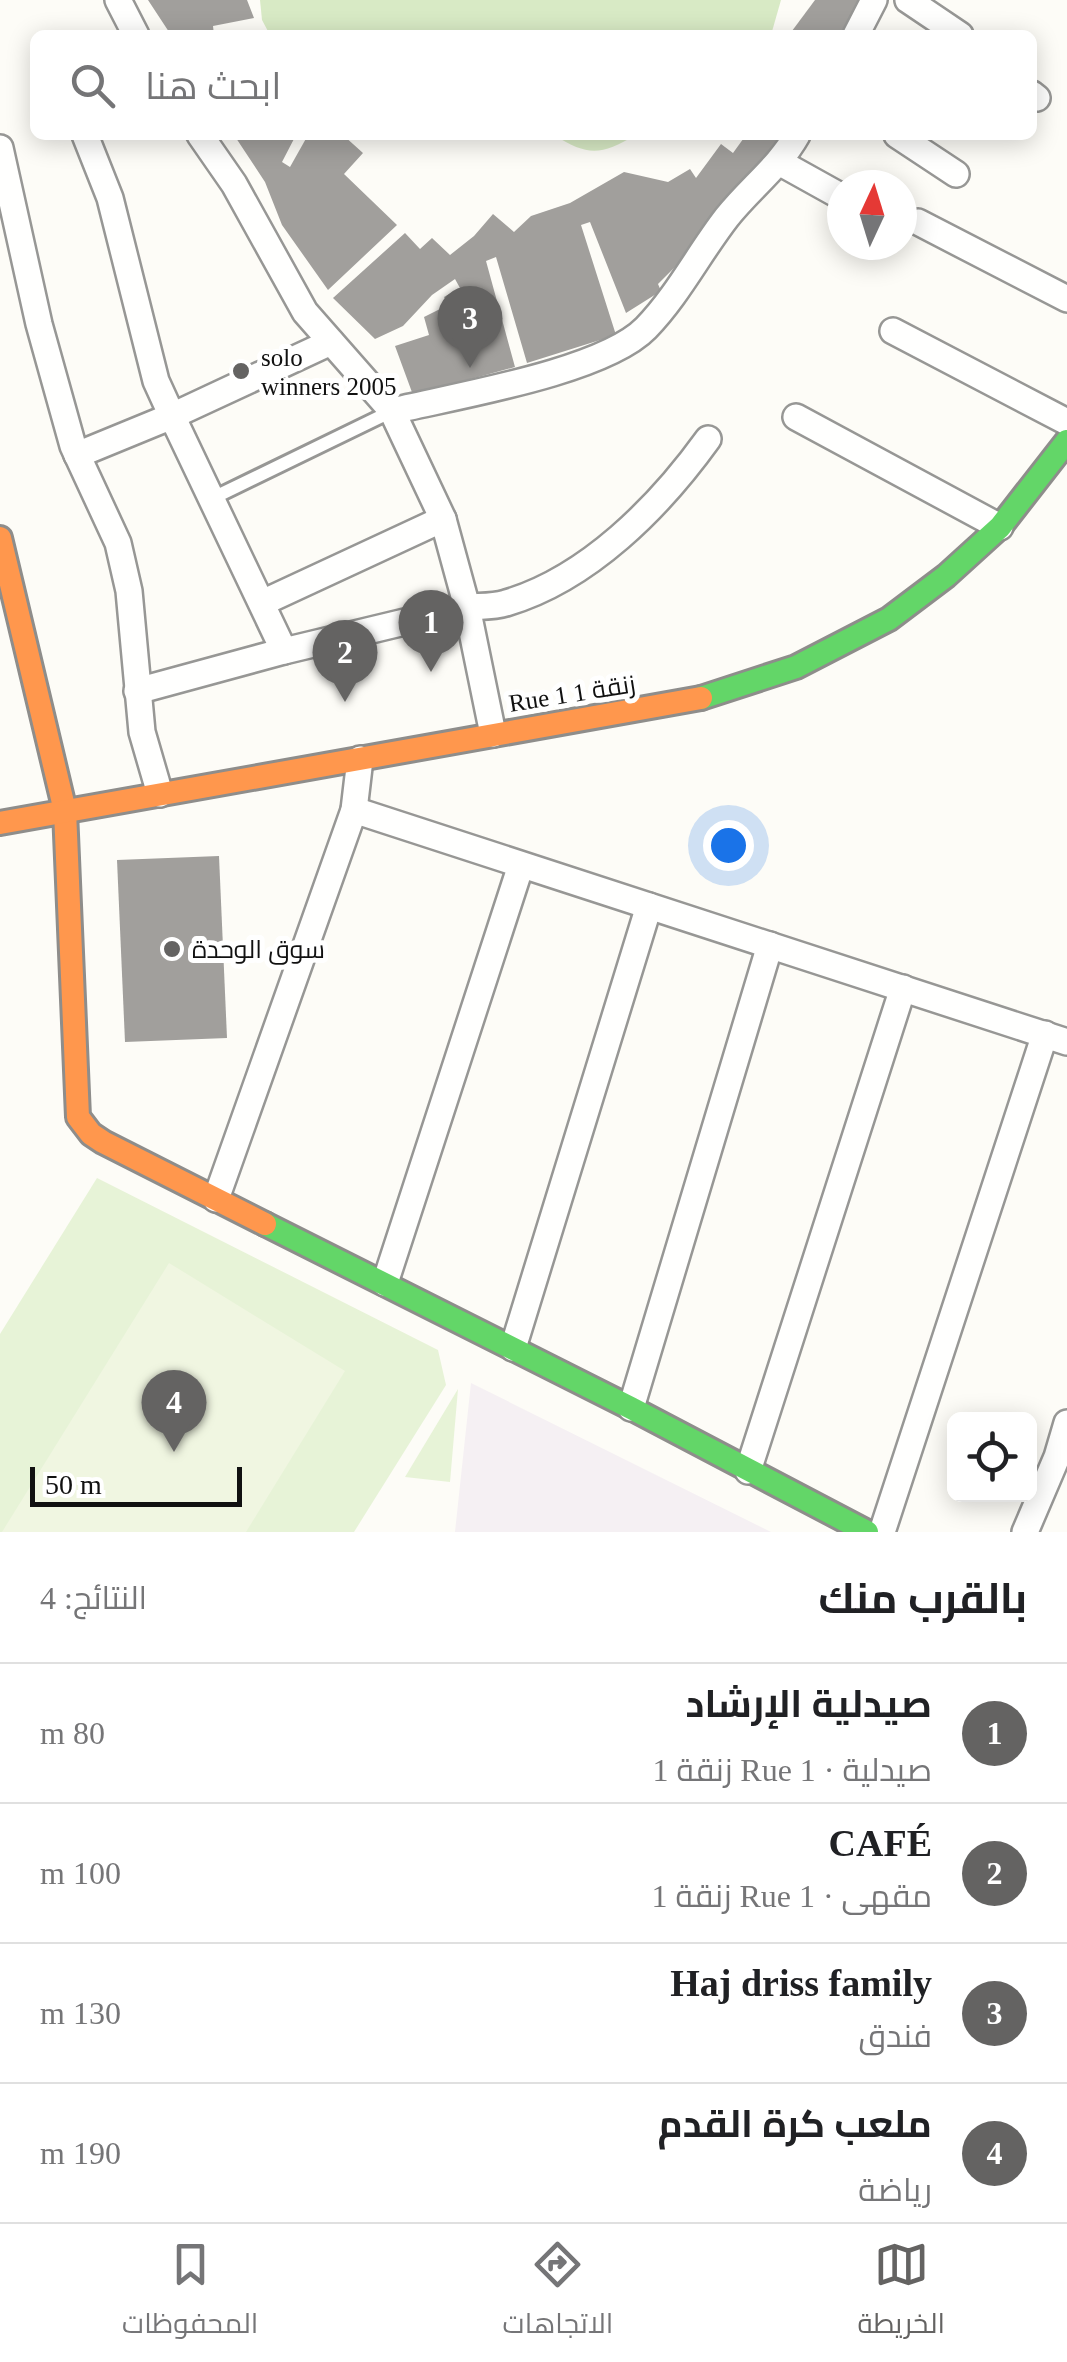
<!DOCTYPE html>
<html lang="ar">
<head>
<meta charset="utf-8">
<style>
	body { margin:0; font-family:"Times New Roman",Cairo,serif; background:#f6f6f6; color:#202124; direction:rtl }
	.controls { position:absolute; right:30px; bottom:30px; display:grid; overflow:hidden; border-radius:15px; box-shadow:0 5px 25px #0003 }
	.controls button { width:90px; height:90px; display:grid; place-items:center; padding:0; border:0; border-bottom:2px solid #e0e0e0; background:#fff; color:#202124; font:50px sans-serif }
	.compass { position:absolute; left:827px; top:170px; width:90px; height:90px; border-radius:50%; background:#fff; box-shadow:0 5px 25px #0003; rotate:4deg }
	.scale { position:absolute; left:30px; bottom:25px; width:212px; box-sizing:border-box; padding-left:10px; border:5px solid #111; border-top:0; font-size:28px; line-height:35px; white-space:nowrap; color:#111; -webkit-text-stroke:8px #fff; paint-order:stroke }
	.you { position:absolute; left:728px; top:845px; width:35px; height:35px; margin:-25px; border:8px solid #fff; border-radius:50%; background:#1a73e8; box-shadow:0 0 0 15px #1a73e833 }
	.badge { display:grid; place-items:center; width:65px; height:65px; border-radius:50%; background:#646362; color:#fff; font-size:32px; font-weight:700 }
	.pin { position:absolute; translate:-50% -82px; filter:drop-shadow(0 2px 5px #0008) }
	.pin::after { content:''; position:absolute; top:52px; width:35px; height:30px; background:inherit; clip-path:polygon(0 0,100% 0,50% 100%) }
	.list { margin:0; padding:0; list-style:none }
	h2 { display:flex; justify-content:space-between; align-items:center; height:130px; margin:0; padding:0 40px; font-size:42px }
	h2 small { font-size:32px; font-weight:400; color:#757577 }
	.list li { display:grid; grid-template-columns:65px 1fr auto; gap:30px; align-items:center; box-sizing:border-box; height:140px; padding:0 40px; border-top:2px solid #e0e0e0 }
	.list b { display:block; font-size:38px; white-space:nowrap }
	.list p { margin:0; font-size:32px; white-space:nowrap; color:#757577 }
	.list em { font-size:32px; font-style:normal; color:#757577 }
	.icon { flex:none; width:55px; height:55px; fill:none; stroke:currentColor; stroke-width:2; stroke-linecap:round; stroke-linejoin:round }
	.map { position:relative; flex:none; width:1067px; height:1532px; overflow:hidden; direction:ltr }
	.search { position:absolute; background:#fff; box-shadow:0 5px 25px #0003; left:30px; right:30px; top:30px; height:110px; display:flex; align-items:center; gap:25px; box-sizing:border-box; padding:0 35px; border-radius:15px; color:#757577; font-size:38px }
	.sheet { height:690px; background:#fff }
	nav { display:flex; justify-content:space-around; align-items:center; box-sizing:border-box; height:140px; border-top:2px solid #e0e0e0; background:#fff; font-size:28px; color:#757577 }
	nav a { display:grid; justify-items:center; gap:5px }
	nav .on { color:#646362 }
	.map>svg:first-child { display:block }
	.industrial { fill:#f5f0f3 }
	.green { fill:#e7f3d7 }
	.forest { fill:#d8eac5 }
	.pitch { fill:#f0f6e1 }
	.building { fill:#a19f9c }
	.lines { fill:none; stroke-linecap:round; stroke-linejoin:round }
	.lane-casing { stroke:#979795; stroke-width:18 }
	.street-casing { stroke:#979795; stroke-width:30 }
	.fast-casing { stroke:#8e8d8b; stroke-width:28 }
	.slow-casing { stroke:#8e8d8b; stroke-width:28 }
	.lane { stroke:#fffffe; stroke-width:12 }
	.street { stroke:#fffffe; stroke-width:25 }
	.fast { stroke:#63d668; stroke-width:22 }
	.slow { stroke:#ff974d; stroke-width:22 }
	.poi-dot { fill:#646362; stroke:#fff; stroke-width:4 }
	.labels { text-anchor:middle; stroke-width:10; stroke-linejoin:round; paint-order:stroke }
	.poi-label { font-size:25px; fill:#111; stroke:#fff; text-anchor:start }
	.street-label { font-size:25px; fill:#111; stroke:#fff }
</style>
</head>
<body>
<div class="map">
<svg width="1067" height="1532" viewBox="0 0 1067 1532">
	<rect width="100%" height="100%" fill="#fdfcf7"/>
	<!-- industrial -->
	<polygon class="industrial" points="471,1383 771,1532 455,1532"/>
	<!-- green -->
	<g class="green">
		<polygon points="97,1178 438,1350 446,1385 354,1532 0,1532 0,1334"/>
		<polygon points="458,1389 450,1482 405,1477"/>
	</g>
	<!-- forest -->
	<g class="forest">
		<polygon points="260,0 781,0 771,35 270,35 262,20"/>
		<path d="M554 135H636C601 155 589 157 554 135Z"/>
	</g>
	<!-- pitch -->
	<polygon class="pitch" points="169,1263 345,1371 246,1532 2,1532"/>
	<!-- building -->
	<g class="building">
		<polygon points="148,0 247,0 254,18 213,26 214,35 171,35"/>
		<polygon points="815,0 859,0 840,35 789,35"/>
		<polygon points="234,135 296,135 282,162 290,167 308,135 343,135 363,153 344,174 397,225 328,290 282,225 265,182"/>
		<polygon points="746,135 786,135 718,208 686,256 658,284 661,291 626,313 590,222 581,225 616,335 527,363 496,257 486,261 515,367 413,395 395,346 429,335 424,317 448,305 444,297 460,288 455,279 432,295 403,326 375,339 333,298 405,233 420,249 432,238 450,255 474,236 493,214 514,232 531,216 570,203 624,172 668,182 690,169 696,178 721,144 733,153"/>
		<polygon points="219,856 227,1038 125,1042 117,860"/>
	</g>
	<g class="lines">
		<!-- lane casing -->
		<g class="lane-casing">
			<polyline id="lane" points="213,498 392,411"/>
		</g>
		<!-- street casing -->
		<g class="street-casing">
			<g id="street">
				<polyline points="118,0 136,35"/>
				<polyline points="908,0 960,35"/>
				<polyline points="856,35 874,0"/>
				<polyline points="1032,94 1037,98"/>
				<polyline points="85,135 110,198 156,381 172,416 331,342"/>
				<polyline points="200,135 234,184 305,312 392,411 443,519 467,607 284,651"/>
				<polyline points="897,135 956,174"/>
				<polyline points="0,148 39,324 73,446 118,543 129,591 142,732 160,794"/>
				<polyline points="779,162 842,197"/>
				<polyline points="918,222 1067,299"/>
				<polyline points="893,331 1067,422"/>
				<path d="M392 411C455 396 603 372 646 328 678 295 699 253 727 217 750 188 779 167 797 135"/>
				<polyline points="796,417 1000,527"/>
				<polyline points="77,455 172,416 284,651 137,691"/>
				<polyline points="262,603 443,519"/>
				<path d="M493 734 467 607C480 606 494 607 506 603 588 579 659 507 708 439"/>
				<polyline points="354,810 1067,1042"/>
				<polyline points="216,1199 354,810 360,759"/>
				<polyline points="385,1283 521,865"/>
				<polyline points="513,1348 649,906"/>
				<polyline points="631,1408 770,945"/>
				<polyline points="748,1471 903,988"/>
				<polyline points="882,1532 1045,1034"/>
				<polyline points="1025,1532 1057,1457 1067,1423"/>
			</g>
		</g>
		<!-- fast casing -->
		<g class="fast-casing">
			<g id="fast">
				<polyline points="701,698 796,667 889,619 946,576 1000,527 1067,441"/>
				<polyline points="265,1224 631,1408 867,1532"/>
			</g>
		</g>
		<!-- slow casing -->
		<g class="slow-casing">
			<g id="slow">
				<polyline points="0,538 65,811 78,1117 91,1134 103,1142 265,1224"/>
				<polyline points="0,823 701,698"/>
			</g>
		</g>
		<!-- lane -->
		<use href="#lane" class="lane"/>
		<!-- street -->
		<use href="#street" class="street"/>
		<!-- fast -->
		<use href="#fast" class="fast"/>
		<!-- slow -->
		<use href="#slow" class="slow"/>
	</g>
	<!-- markers -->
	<g class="poi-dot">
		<circle cx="241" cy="371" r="10"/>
		<circle cx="172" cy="949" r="10"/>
	</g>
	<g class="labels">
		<!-- poi labels -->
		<g class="poi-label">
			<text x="261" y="366">solo<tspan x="261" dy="29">winners 2005</tspan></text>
			<text x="192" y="958">سوق الوحدة</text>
		</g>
		<!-- street labels -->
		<g class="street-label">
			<text transform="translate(572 693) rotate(-9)" y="9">Rue 1 زنقة 1</text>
		</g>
	</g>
</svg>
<div class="controls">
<button><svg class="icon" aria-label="locate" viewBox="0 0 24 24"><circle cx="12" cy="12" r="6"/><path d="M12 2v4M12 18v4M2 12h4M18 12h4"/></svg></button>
</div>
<svg class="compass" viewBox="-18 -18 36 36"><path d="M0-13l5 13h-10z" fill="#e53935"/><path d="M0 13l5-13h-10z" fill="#757577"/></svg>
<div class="scale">50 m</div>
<div class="you"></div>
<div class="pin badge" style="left:431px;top:672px">1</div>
<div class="pin badge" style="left:345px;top:702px">2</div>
<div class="pin badge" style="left:470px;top:368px">3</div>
<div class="pin badge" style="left:174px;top:1452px">4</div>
<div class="search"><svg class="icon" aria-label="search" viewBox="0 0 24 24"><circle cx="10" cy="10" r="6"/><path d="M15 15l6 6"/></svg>ابحث هنا</div>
</div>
<section class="sheet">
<h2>بالقرب منك<small>النتائج: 4</small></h2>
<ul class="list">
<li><span class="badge">1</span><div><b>صيدلية الإرشاد</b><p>صيدلية · Rue 1 زنقة 1</p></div><em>80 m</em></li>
<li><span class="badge">2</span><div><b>CAFÉ</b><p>مقهى · Rue 1 زنقة 1</p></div><em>100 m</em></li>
<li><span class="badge">3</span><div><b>Haj driss family</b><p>فندق</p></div><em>130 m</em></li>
<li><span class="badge">4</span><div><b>ملعب كرة القدم</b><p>رياضة</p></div><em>190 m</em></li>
</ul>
</section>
<nav>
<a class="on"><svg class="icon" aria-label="map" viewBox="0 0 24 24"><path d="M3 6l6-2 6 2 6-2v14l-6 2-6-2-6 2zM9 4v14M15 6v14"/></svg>الخريطة</a>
<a><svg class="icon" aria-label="directions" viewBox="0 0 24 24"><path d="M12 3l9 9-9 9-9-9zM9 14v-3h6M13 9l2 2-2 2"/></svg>الاتجاهات</a>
<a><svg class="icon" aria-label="saved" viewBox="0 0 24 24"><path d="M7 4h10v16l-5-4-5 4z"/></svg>المحفوظات</a>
</nav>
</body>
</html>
